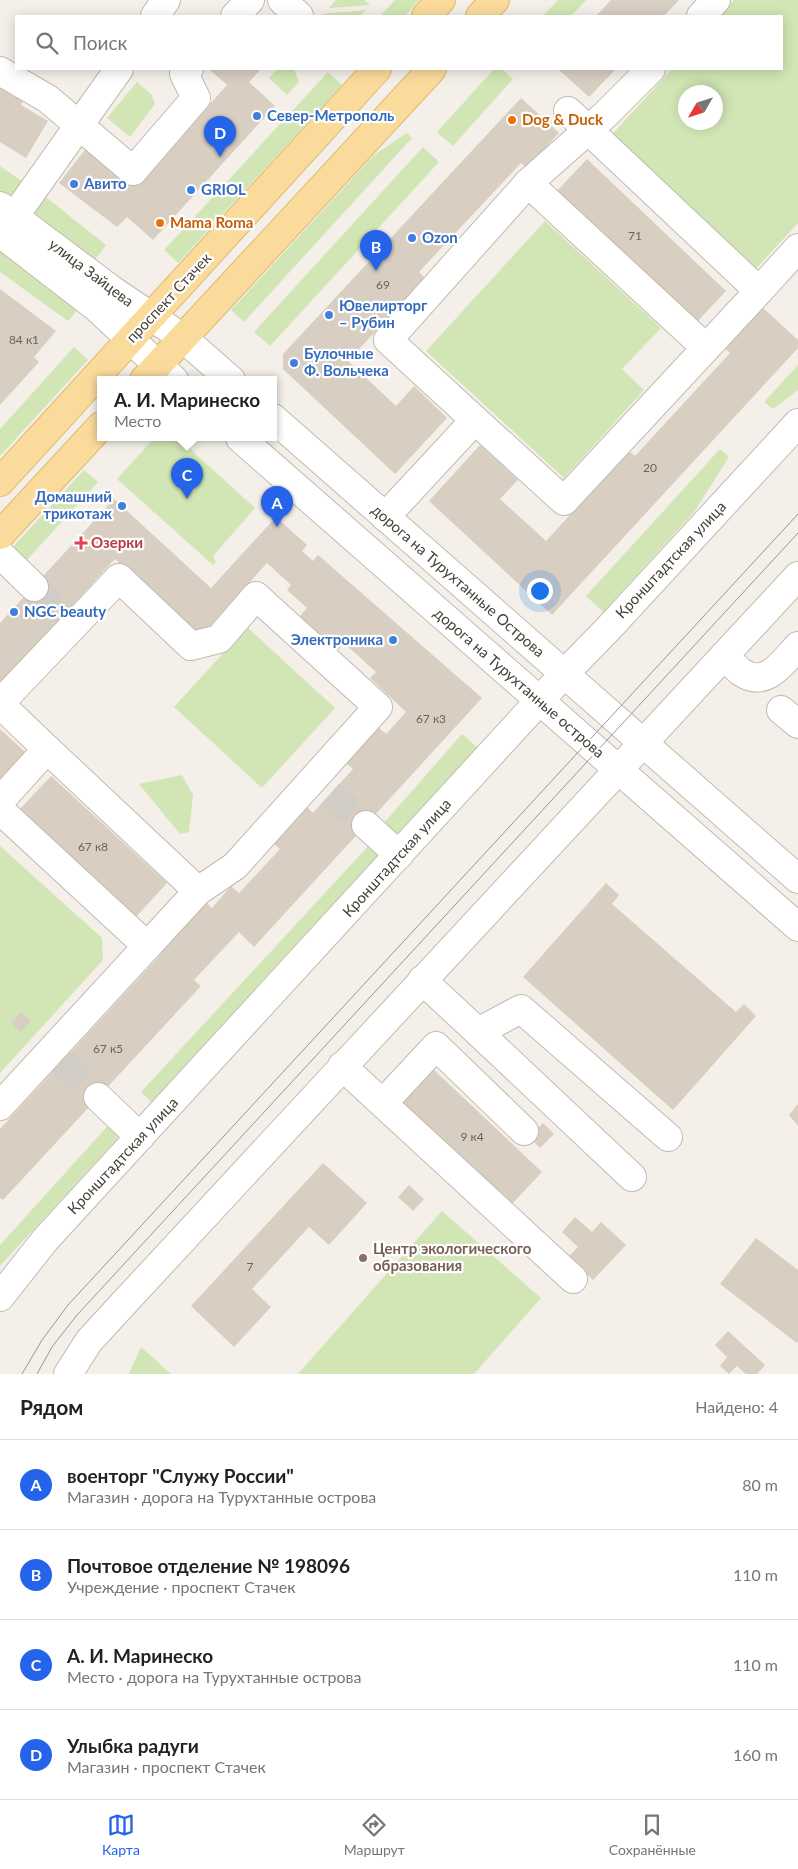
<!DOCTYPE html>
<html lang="ru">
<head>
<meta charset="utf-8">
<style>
	body { margin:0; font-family:Lato,sans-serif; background:#f6f6f6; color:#222 }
	.compass { position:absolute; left:678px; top:85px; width:45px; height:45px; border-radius:50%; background:#fff; box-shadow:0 2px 12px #0003; rotate:231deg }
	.you { position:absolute; left:539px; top:590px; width:18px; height:18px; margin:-12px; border:4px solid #fff; border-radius:50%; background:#1a73e8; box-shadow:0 0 0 8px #1a73e833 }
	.badge { display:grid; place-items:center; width:32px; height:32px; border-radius:50%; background:#2563eb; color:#fff; font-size:16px; font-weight:700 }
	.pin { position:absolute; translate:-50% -41px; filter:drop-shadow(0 1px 2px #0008) }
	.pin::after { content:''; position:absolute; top:26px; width:18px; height:15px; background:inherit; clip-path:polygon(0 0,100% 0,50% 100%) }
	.popup { position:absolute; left:97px; top:376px; width:180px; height:65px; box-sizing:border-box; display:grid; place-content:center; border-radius:0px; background:#fff; filter:drop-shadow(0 1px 4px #0005); font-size:16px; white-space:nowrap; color:#767676 }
	.popup b { font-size:19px; color:#222 }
	.popup::after { content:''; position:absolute; left:50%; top:100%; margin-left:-10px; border:10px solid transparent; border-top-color:#fff }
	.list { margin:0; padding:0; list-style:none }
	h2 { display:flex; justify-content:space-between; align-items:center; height:65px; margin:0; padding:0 20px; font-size:21px }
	h2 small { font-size:16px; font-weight:400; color:#767676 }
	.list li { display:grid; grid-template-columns:32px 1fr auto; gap:15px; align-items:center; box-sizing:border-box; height:90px; padding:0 20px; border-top:1px solid #e0e0e0 }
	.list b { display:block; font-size:19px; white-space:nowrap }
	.list p { margin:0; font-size:16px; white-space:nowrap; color:#767676 }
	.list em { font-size:16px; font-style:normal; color:#767676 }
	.icon { flex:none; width:28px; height:28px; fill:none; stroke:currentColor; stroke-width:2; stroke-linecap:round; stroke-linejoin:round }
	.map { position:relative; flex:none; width:798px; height:1374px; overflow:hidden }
	.search { position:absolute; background:#fff; box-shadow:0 2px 12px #0003; left:15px; right:15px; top:15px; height:55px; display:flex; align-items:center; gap:12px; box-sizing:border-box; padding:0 18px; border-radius:0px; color:#767676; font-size:19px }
	.sheet { height:425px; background:#fff }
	nav { display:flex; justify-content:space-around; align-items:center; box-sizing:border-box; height:70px; border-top:1px solid #e0e0e0; background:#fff; font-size:14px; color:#767676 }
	nav a { display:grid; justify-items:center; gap:2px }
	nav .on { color:#2563eb }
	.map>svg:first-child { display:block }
	.green { fill:#d1e6b4; fill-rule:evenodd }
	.building { fill:#d8cec2 }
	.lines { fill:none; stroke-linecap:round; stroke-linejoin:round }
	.minor-tunnel { stroke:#d1cdc6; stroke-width:28; stroke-dasharray:28 14; stroke-linecap:butt }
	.minor-casing { stroke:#c2baaf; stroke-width:30 }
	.major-casing { stroke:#dfb86c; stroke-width:30 }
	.minor { stroke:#fff; stroke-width:28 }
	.major { stroke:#fadb9c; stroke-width:28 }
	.tram { stroke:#979797; stroke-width:1 }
	.shop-dot { fill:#3f7fe0; stroke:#fff; stroke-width:2 }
	.food-dot { fill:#e8710a; stroke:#fff; stroke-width:2 }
	.health-dot { fill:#e0444e; stroke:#fff; stroke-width:2 }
	.education-dot { fill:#8d6e63; stroke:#fff; stroke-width:2 }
	.labels { text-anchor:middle; stroke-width:4.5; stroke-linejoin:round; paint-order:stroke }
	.number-label { font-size:12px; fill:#6b645a }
	.shop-label { font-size:15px; font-weight:bold; fill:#366cbe; stroke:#fff; text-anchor:start }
	.food-label { font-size:15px; font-weight:bold; fill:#c56008; stroke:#fff; text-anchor:start }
	.street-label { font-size:15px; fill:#474138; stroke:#fff }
	.health-label { font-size:15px; font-weight:bold; fill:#be3a42; stroke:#fff; text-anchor:start }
	.education-label { font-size:15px; font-weight:bold; fill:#785e54; stroke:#fff; text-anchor:start }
</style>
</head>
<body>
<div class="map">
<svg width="798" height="1374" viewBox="0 0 798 1374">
	<rect width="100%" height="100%" fill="#f4f0e9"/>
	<!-- green -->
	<g class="green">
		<polygon points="336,0 364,0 370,5 329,8"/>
		<polygon points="395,0 419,0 405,16 380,16"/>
		<polygon points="558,0 586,0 571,16 543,16"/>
		<path d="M734 0H798V223L752 273 607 140 672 69H782V16H719ZM686 92H716V122H686Z"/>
		<polygon points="366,10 360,16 325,16 323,14"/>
		<polygon points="277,69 294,69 299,82 287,95 269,78"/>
		<polygon points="494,69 502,69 513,79 453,146 437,132"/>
		<polygon points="328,72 342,85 178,263 164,250"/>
		<polygon points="137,82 151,94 155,103 152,108 130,137 107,118"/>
		<polygon points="407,133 412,138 244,322 231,310 374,155"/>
		<polygon points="423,147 439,162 270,346 254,332"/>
		<polygon points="0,166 23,182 11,198 0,190"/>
		<polygon points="42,194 106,245 94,261 30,211"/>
		<polygon points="545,221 661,328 622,369 644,390 564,478 426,351"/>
		<polygon points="0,249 78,309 68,321 0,272"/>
		<polygon points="74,347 88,360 0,456 0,429"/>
		<polygon points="798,365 798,390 773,409 764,402"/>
		<polygon points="154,438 178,438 255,508 213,556 216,562 213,565 117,479"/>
		<polygon points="720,449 729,457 694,512 603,612 586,596"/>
		<polygon points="84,470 98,482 26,561 12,548"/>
		<polygon points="247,627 335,708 262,788 174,707"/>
		<polygon points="462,734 477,747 396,835 383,824"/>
		<polygon points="182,775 193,795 189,832 180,834 139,784"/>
		<polygon points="372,842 382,851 151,1102 141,1092"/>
		<polygon points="0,846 102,938 103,960 0,1073"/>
		<polygon points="114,1119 126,1129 0,1266 0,1245"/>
		<polygon points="442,1211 541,1298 474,1374 298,1374"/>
		<polygon points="141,1347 171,1374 129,1374"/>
	</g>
	<!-- building -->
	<g class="building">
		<polygon points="611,0 679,0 664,16 596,16"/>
		<polygon points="209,69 261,69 249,82 275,106 153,240 127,217 117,227 59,183 88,146 137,185 227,85"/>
		<polygon points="558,69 616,69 589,97"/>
		<polygon points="0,83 25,97 21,105 48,121 26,158 0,142"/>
		<polygon points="521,98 559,133 527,168 521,163 419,272 425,278 348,361 396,406 414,386 447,418 395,474 283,369 283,354"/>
		<polygon points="587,159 726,291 695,324 556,192"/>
		<polygon points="0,289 56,331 34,357 39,362 0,405"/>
		<polygon points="762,307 798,340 798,348 552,615 429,501 480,445 518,480 500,499 546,541 629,451 635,456 730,353 724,348"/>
		<polygon points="114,499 211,588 276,517 307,545 302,551 313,561 318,555 482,698 254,947 239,932 194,980 201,986 3,1200 0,1198 0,1129 163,952 158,947 203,899 212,908 231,886 239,893 280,849 271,841 305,805 313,813 353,769 344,761 377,726 386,734 406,712 370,678 376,672 344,643 337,651 300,616 307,608 287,590 291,585 267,563 200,637 115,559 0,684 0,623"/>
		<polygon points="0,729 26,753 0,782"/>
		<polygon points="51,776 167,883 136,917 19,810"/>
		<polygon points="606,883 619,895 612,904 736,1012 744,1004 756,1016 673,1110 523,977"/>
		<polygon points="21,1012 31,1021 21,1032 11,1023"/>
		<polygon points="434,1070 542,1172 511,1205 402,1103"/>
		<polygon points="798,1104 798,1126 789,1115"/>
		<polygon points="543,1123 554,1134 540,1148 529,1137"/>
		<polygon points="323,1163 367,1203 329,1245 309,1227 252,1289 271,1307 234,1347 191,1306"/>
		<polygon points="409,1185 424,1199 413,1211 398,1197"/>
		<polygon points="575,1217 592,1232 601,1222 626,1245 593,1280 568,1257 578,1247 562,1232"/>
		<polygon points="756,1238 798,1270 798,1341 797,1343 720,1284"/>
		<polygon points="728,1331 765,1365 757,1374 746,1374 737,1366 729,1374 720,1366 727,1357 715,1345"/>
	</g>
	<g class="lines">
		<!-- minor-tunnel -->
		<g class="minor-tunnel">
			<polyline points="34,587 63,616"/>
			<polyline points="330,794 366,825"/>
			<polyline points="61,1062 98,1097"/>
		</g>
		<!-- minor casing -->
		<g class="minor-casing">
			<g id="minor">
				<polyline points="282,0 299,16"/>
				<polyline points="155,16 166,0"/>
				<polyline points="235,16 250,0"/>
				<polyline points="701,16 716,0"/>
				<polyline points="0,71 48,99 133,171 196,98 184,74 189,69"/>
				<polyline points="568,111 759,291 798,248"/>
				<polyline points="528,183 605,115 651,69"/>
				<polyline points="0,206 112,290 183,338 231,380"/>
				<polyline points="4,231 119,69"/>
				<polyline points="0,233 97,308 174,380"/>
				<polyline points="273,418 798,879"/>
				<polyline points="475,420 564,501 759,291"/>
				<polyline points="240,438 798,927"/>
				<polyline points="385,517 475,420 388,340 528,183 706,348"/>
				<polyline points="0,554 34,587"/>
				<path d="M724 656C730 661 735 667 741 672 766 689 782 663 798 646"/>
				<polyline points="0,703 119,578 191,646 219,639 256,596 378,707 235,866 198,891 0,1106"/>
				<polyline points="0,704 47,749"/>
				<polyline points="781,710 798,724"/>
				<polyline points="0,801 47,749 198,891"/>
				<polyline points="0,810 147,946"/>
				<polyline points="366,825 399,855"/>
				<polyline points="422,980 478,1032 521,1009 668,1137"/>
				<polyline points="478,1032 632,1177"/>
				<polyline points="342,1066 573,1279"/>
				<polyline points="98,1097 140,1137"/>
				<polyline points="383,1103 436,1046 524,1131"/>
				<polyline points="0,1297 45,1240 564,674 608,629 798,423"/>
				<polyline points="68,1374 89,1341 123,1304 798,576"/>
			</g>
		</g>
		<!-- major casing -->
		<g class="major-casing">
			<g id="major">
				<polyline points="426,16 441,0"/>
				<polyline points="480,16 495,0"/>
				<polyline points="144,380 432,69"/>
				<polyline points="0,482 377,69"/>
				<polyline points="0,535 101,426"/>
			</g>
		</g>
		<!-- minor -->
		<use href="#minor" class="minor"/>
		<!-- major -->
		<use href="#major" class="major"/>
		<!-- tram -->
		<g class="tram">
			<polyline points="22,1374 42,1340 68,1305 798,514"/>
			<polyline points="37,1374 52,1347 77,1315 798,533"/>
		</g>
	</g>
	<!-- markers -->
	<g class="shop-dot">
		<circle cx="257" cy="116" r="5"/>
		<circle cx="74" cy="184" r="5"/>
		<circle cx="191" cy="190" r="5"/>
		<circle cx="412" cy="238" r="5"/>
		<circle cx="329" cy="315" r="5"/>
		<circle cx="294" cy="363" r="5"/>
		<circle cx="122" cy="506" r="5"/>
		<circle cx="14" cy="612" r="5"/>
		<circle cx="393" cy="640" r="5"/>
	</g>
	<g class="food-dot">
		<circle cx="512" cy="120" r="5"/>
		<circle cx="160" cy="223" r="5"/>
	</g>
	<path class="health-dot" d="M78.5 535.5h5v5h5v5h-5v5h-5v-5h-5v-5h5z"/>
	<circle class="education-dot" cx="363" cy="1258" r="5"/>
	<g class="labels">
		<!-- number labels -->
		<g class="number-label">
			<text x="635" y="240">71</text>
			<text x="383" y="289">69</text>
			<text x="24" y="344">84 к1</text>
			<text x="650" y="472">20</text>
			<text x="431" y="723">67 к3</text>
			<text x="93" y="851">67 к8</text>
			<text x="108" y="1053">67 к5</text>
			<text x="472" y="1141">9 к4</text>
			<text x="250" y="1271">7</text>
		</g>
		<!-- shop labels -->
		<g class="shop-label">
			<text x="267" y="121">Север-Метрополь</text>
			<text x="84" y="189">Авито</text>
			<text x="201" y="195">GRIOL</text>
			<text x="422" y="243">Ozon</text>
			<text x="339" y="311">Ювелирторг<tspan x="339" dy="17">– Рубин</tspan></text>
			<text x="304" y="359">Булочные<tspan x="304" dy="17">Ф. Вольчека</tspan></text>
			<text x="112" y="502" text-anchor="end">Домашний<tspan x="112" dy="17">трикотаж</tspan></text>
			<text x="24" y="617">NGC beauty</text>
			<text x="383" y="645" text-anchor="end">Электроника</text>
		</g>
		<!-- food labels -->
		<g class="food-label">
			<text x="522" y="125">Dog &amp; Duck</text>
			<text x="170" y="228">Mama Roma</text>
		</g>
		<!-- street labels -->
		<g class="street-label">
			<text transform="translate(91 273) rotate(37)" y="5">улица Зайцева</text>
			<text transform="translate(169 298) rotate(-47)" y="5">проспект Стачек</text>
			<text transform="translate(671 560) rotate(-47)" y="5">Кронштадтская улица</text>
			<text transform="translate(458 581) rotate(41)" y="5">дорога на Турухтанные Острова</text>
			<text transform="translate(519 683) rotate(41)" y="5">дорога на Турухтанные острова</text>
			<text transform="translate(397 858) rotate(-48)" y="5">Кронштадтская улица</text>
			<text transform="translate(123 1156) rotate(-47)" y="5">Кронштадтская улица</text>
		</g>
		<!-- health labels -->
		<g class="health-label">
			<text x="91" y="548">Озерки</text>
		</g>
		<!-- education labels -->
		<g class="education-label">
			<text x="373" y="1254">Центр экологического<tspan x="373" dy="17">образования</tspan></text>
		</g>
	</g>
</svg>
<svg class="compass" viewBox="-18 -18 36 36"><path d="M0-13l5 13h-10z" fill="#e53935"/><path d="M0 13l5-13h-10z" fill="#767676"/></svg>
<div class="you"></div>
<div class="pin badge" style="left:277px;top:527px">A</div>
<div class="pin badge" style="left:376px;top:271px">B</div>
<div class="pin badge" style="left:187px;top:499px">C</div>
<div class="popup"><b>А. И. Маринеско</b>Место</div>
<div class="pin badge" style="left:220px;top:157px">D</div>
<div class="search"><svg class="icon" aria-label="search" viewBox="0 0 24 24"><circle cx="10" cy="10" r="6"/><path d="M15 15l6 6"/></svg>Поиск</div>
</div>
<section class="sheet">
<h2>Рядом<small>Найдено: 4</small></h2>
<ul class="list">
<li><span class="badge">A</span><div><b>военторг &quot;Служу России&quot;</b><p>Магазин · дорога на Турухтанные острова</p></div><em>80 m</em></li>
<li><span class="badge">B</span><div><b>Почтовое отделение № 198096</b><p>Учреждение · проспект Стачек</p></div><em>110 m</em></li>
<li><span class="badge">C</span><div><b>А. И. Маринеско</b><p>Место · дорога на Турухтанные острова</p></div><em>110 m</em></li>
<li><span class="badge">D</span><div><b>Улыбка радуги</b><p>Магазин · проспект Стачек</p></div><em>160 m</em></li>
</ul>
</section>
<nav>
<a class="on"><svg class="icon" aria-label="map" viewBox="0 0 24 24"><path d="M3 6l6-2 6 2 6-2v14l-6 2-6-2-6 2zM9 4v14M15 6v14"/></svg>Карта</a>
<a><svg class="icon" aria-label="directions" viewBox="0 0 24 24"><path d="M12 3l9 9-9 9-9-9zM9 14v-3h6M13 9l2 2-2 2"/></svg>Маршрут</a>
<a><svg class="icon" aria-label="saved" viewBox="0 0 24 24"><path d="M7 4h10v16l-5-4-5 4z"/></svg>Сохранённые</a>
</nav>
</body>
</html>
